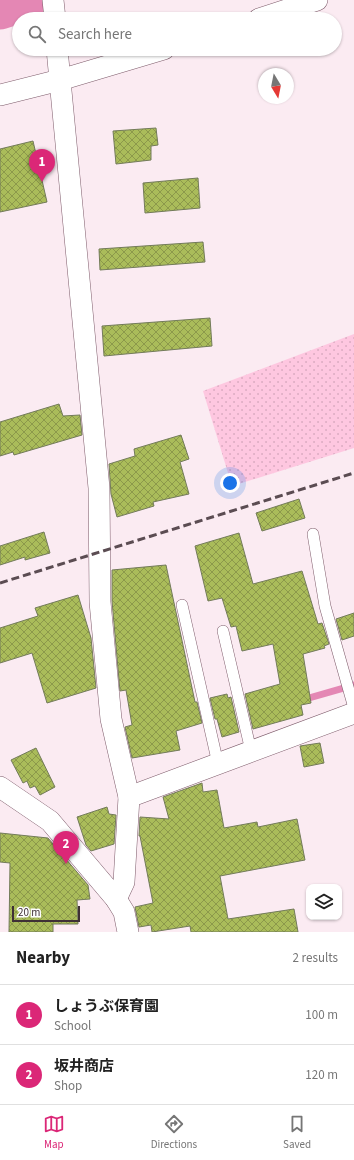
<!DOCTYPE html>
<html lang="en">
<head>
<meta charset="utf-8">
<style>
	body { margin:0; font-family:"Source Sans 3","Noto Sans JP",sans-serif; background:#f6f6f6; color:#222 }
	.controls { position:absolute; right:12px; bottom:12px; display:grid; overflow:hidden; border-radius:8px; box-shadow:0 1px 3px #0004 }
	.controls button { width:36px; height:36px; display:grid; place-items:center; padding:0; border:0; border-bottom:1px solid #e0e0e0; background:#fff; color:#222; font:20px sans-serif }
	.compass { position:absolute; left:258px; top:68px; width:36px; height:36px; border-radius:50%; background:#fff; box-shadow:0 1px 3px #0004; rotate:170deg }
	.scale { position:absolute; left:12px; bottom:10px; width:68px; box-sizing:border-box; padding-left:4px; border:2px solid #3f3036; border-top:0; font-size:11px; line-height:14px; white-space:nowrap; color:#3f3036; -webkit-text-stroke:3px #fdfdfd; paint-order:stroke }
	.you { position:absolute; left:230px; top:483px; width:14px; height:14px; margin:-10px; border:3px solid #fff; border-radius:50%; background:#1a73e8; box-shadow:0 0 0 6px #1a73e833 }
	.badge { display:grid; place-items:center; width:26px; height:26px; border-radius:50%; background:#db2777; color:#fff; font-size:13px; font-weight:700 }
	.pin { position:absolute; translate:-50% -33px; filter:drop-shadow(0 1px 2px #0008) }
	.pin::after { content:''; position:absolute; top:21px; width:14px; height:12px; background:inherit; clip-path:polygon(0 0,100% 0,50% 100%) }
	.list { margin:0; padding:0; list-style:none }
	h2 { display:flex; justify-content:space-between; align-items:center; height:52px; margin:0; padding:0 16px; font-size:17px }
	h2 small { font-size:13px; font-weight:400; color:#767676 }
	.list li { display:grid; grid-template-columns:26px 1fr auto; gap:12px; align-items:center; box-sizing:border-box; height:60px; padding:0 16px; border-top:1px solid #e0e0e0 }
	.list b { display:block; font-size:15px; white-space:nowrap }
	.list p { margin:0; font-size:13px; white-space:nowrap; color:#767676 }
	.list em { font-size:13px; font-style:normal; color:#767676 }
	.icon { flex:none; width:22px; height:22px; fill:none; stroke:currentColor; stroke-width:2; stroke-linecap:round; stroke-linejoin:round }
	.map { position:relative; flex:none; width:354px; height:932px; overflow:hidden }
	.search { position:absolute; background:#fff; box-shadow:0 1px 3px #0004; left:12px; right:12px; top:12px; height:44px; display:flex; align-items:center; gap:10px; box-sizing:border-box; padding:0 14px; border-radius:22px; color:#767676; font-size:15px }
	.sheet { height:172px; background:#fff }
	nav { display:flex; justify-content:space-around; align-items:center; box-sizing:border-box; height:56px; border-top:1px solid #e0e0e0; background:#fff; font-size:11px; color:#767676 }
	nav a { display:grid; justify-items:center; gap:2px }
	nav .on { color:#db2777 }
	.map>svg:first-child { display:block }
	.park { fill:url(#park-dots) }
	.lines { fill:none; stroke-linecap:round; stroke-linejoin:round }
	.stream { stroke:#e487b4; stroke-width:7 }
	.river { stroke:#e487b4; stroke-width:41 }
	.building { fill:url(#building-cross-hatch); stroke:#737b5a }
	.lane-casing { stroke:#7e5c6b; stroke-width:12 }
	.street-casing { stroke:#7e5c6b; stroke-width:22 }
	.lane { stroke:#fff; stroke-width:11 }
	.street { stroke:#fff; stroke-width:21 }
	.rail { stroke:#5b4c52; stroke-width:3; stroke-dasharray:8 4; stroke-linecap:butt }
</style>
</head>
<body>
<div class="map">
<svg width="354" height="932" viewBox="0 0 354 932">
	<defs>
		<pattern id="park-dots" width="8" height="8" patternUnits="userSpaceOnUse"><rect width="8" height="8" fill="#fec7e0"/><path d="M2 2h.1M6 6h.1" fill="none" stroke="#dbabc1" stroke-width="1.8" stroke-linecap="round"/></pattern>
		<pattern id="building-cross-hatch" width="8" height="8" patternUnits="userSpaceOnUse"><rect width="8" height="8" fill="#aabc5a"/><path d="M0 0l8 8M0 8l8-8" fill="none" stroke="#8c994b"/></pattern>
	</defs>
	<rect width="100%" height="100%" fill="#fbebf2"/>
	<!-- park -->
	<polygon class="park" points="354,334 354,448 232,486 203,391"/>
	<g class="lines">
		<!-- stream -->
		<polyline class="stream" points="302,700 354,685"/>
		<!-- river -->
		<polyline class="river" points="0,9 28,0"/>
	</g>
	<!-- building -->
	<g class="building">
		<polygon points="156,128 158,145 151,146 151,160 116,164 113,131"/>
		<polygon points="33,141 47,202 0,212 0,149"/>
		<polygon points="198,178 200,208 145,213 143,183"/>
		<polygon points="203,242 205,262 100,270 99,249"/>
		<polygon points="210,318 212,346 104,356 102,326"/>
		<polygon points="59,404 63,416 80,415 82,435 14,455 13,452 0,456 0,422"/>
		<polygon points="181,435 189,459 180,462 189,494 153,502 154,506 117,517 111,494 109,464 135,456 134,449"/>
		<polygon points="299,499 305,518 262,531 256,513"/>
		<polygon points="44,532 50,553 25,560 25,557 0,565 0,546"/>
		<polygon points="239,533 253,584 302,571 318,624 322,623 329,644 324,646 325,648 303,654 311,703 301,705 303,715 253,729 245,694 280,684 273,644 242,651 236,626 231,627 222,598 208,601 195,546"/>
		<polygon points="166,565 195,702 197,702 202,723 176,731 180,750 132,758 125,727 132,725 126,690 120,691 112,601 112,570"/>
		<polygon points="78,595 91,638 96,688 47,703 32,653 0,663 0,628 38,616 35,608"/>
		<polygon points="354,613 354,636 342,640 336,619"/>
		<polygon points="227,694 228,698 231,697 239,732 222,737 217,719 215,719 210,698"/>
		<polygon points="320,743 324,763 304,767 300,746"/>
		<polygon points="36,748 55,787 40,795 35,786 30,788 27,781 23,783 11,760"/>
		<polygon points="202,783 203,792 217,790 224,828 257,822 258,827 297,819 305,860 220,876 228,919 294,909 298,932 191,932 190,926 152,932 151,925 139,927 135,907 153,903 140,836 139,836 140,817 169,819 163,797"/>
		<polygon points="107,807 109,814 116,815 114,844 91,851 86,845 77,817"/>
		<polygon points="0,833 48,838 88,885 90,899 77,900 78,924 53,924 53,932 9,932 10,863 0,862"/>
	</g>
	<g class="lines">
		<!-- lane casing -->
		<g class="lane-casing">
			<g id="lane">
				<polyline points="313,534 325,606 354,708"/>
				<polyline points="182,605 218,764"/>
				<polyline points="223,631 251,751"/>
			</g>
		</g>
		<!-- street casing -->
		<g class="street-casing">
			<g id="street">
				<polyline points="53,0 55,19"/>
				<polyline points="259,19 317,0"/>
				<polyline points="57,49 99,488 100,602 111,719 129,797"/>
				<polyline points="0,95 60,80 164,49"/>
				<polyline points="0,787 50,821 116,899 124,912 128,932"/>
				<polyline points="116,899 124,882 129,797 354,713"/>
			</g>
		</g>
		<!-- lane -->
		<use href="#lane" class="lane"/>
		<!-- street -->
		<use href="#street" class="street"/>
		<!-- rail -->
		<polyline class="rail" points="0,583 354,473"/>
	</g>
</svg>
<div class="controls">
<button><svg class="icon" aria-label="layers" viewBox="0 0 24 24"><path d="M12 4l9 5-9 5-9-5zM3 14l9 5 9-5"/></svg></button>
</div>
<svg class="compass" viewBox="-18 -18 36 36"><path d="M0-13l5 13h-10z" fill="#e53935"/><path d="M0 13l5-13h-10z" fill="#767676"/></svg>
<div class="scale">20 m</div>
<div class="you"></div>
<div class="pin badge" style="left:42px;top:182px">1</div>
<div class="pin badge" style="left:66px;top:864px">2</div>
<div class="search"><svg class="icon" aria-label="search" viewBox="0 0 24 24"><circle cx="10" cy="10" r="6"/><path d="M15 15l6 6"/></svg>Search here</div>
</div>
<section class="sheet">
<h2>Nearby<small>2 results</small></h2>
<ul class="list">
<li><span class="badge">1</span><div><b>しょうぶ保育園</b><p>School</p></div><em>100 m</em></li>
<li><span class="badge">2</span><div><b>坂井商店</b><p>Shop</p></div><em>120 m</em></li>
</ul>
</section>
<nav>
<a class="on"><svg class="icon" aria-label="map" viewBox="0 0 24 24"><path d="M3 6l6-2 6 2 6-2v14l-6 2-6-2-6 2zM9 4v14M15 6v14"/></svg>Map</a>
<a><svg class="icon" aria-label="directions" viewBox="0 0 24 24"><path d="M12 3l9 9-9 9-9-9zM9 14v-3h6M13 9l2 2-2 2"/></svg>Directions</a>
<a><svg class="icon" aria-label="saved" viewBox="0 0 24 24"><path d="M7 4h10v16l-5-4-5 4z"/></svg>Saved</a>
</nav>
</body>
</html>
